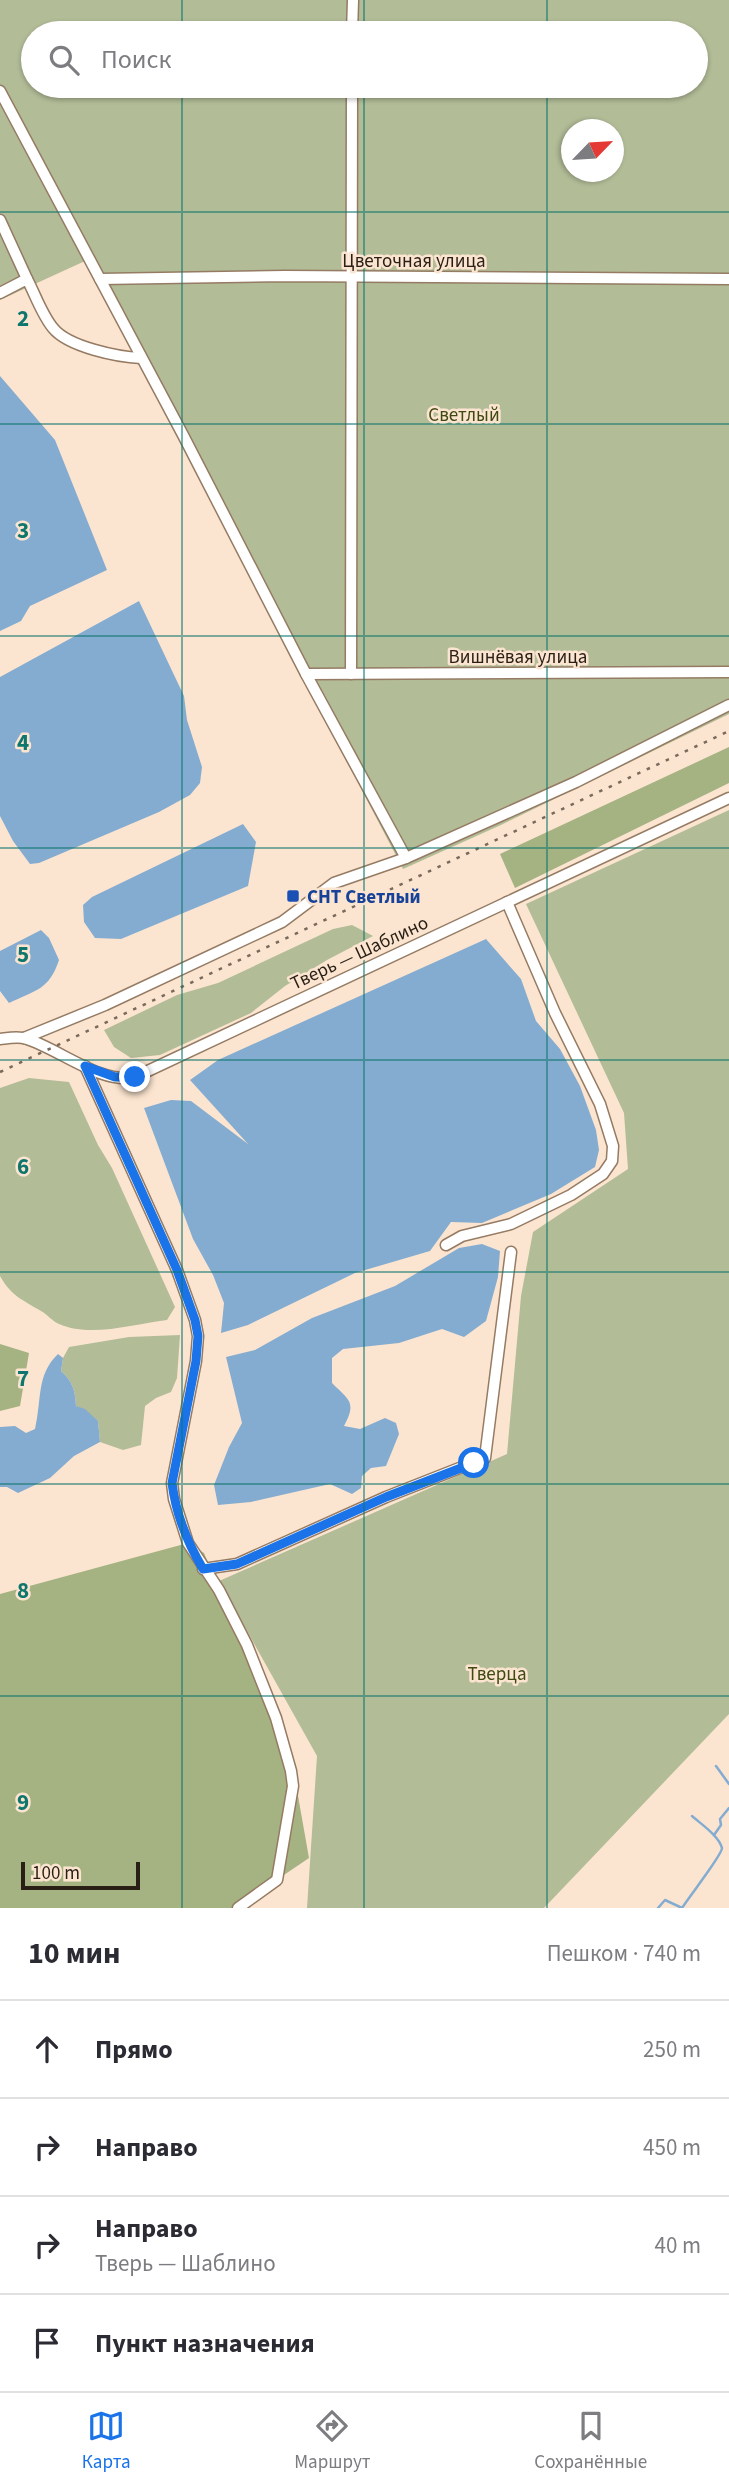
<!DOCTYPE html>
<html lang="ru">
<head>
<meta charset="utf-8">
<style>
	body { margin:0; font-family:"Source Sans 3",sans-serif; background:#f7f7f7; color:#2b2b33 }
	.compass { position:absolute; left:561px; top:119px; width:63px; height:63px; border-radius:50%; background:#fff; box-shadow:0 2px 5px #0004; rotate:65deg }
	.scale { position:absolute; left:21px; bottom:18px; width:119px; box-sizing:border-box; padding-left:7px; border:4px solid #291f15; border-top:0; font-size:19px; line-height:24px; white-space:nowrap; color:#291f15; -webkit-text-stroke:5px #fce5d0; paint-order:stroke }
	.stop { position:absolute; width:21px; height:21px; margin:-16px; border:5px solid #1a73e8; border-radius:50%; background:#fff }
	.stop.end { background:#1a73e8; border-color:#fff; box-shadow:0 2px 7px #0008 }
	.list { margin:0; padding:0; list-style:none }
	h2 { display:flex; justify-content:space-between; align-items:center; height:91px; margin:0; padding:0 28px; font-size:30px }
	h2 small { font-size:23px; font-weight:400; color:#7c7c81 }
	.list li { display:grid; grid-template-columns:46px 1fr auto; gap:21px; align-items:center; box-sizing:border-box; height:98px; padding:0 28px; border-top:2px solid #e1e1e2 }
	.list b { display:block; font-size:26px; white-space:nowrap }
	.list p { margin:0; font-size:23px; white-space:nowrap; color:#7c7c81 }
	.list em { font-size:23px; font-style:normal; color:#7c7c81 }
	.icon { flex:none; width:38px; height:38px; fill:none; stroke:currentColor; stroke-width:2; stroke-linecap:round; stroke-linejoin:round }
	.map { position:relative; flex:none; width:729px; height:1908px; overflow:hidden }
	.search { position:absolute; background:#fff; box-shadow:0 2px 5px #0004; left:21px; right:21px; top:21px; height:77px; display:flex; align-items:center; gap:18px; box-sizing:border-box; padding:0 24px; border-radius:38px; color:#7c7c81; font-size:26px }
	.sheet { height:483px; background:#fff }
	nav { display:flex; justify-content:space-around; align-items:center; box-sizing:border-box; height:98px; border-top:2px solid #e1e1e2; background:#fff; font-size:19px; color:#7c7c81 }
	nav a { display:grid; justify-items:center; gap:4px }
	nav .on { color:#1a73e8 }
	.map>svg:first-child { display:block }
	.green { fill:#b2bc97; fill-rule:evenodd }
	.forest { fill:#a5b281 }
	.water { fill:#84acd1 }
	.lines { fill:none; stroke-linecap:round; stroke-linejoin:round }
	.stream { stroke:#84acd1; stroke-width:2.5 }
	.minor-casing { stroke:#957b63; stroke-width:13 }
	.minor { stroke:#fff; stroke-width:10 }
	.rail { stroke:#796a5c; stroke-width:2.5; stroke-dasharray:3.5 7; stroke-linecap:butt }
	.route { stroke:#1a73e8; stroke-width:9 }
	.grid { fill:none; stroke:#0f766e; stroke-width:2; stroke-opacity:0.55 }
	.transit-dot { fill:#1a4fb4; stroke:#fce5d0; stroke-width:2.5 }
	.labels { text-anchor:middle; stroke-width:5; stroke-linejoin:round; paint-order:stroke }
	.street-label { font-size:19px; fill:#291f15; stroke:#fce5d0 }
	.park-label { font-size:19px; fill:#3f4a12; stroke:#fce5d0 }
	.transit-label { font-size:19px; font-weight:bold; fill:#164399; stroke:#fce5d0; text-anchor:start }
	.grid-label { font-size:23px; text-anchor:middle; font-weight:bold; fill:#0f766e; stroke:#fce5d0; stroke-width:5; stroke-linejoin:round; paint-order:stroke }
</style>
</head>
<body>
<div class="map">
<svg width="729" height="1908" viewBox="0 0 729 1908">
	<rect width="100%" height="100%" fill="#fce5d0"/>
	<!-- green -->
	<g class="green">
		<path d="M0 0H729V714L501 825 403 869 85 261 0 300ZM33 33H696V86H33ZM572 130H614V172H572Z"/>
		<polygon points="729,810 729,1714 544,1908 307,1908 317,1756 219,1581 507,1454 521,1296 533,1232 628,1169 624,1113 526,904"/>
		<polygon points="352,925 373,936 327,960 285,986 251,1013 160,1055 131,1058 114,1047 104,1030 177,995 218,983 333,929"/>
		<path d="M29 1078 69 1082 98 1145 112 1168 175 1307 167 1320C133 1324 91 1338 59 1324 52 1321 48 1315 41 1311 23 1300 11 1296 0 1276V1088Z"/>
		<path d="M180 1335 177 1378 171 1392 156 1398 145 1406 141 1445 123 1450 100 1442 98 1421 76 1406C75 1390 73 1382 61 1371L63 1358 69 1347 129 1337Z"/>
	</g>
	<!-- forest -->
	<g class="forest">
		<polygon points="729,747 729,783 515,888 500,854"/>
		<polygon points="0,1344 29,1353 20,1406 0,1411"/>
		<polygon points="188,1543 204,1553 292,1762 309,1858 235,1908 0,1908 0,1594"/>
	</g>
	<!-- water -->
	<g class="water">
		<polygon points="0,376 55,440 107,570 30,606 21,621 0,631"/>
		<polygon points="139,601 184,696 187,720 202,767 200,783 190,795 159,812 39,863 30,864 13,841 0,816 0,677"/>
		<polygon points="243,824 256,842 248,886 121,939 95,938 84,922 83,905 92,897"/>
		<path d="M41 930 49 938 59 960C49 990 36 990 9 1003L0 991V951Z"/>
		<polygon points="486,939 521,979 536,1021 560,1049 580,1086 596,1130 599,1150 595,1167 551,1194 482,1223 451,1222 430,1251 355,1273 248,1325 221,1333 224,1303 213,1275 193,1239 144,1108 171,1100 191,1101 248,1144 190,1080 218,1060"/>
		<path d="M482 1244 500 1251 498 1277 486 1321 464 1337 442 1329 399 1343 343 1349 332 1358V1383C349 1400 357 1402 344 1426L360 1429 385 1418 396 1423 399 1434 386 1466 371 1468 362 1476 361 1488 352 1494 330 1484 251 1502 218 1505 214 1485 229 1447 242 1423 226 1357 255 1350 312 1318 395 1286 459 1248Z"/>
		<path d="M58 1354 63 1358 61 1371C73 1382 75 1390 76 1406L85 1409 98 1421 100 1442 74 1456 50 1478 18 1493 7 1487H0V1427L15 1426 26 1433 35 1429C42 1400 36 1375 58 1354Z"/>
	</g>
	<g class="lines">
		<!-- stream -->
		<g class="stream">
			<polyline points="716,1766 729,1784"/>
			<polyline points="714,1835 721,1825 720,1819 729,1808"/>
			<polyline points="658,1908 665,1900 682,1908"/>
			<path d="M682 1908C688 1898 723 1854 722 1848 719 1836 701 1824 692 1816"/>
		</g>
		<!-- minor casing -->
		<g class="minor-casing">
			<g id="minor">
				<polyline points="352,33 353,0"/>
				<polyline points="0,91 183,435 306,674 406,858"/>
				<polyline points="0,220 27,279"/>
				<polyline points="100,279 284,276 729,279"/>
				<path d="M0 293 27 279C35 294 42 315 53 328 68 347 118 357 141 358"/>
				<polyline points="306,674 729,672"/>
				<polyline points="351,674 352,86"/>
				<polyline points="24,1038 105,1005 282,922 334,883 406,858 576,782 729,705"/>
				<path d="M0 1039C9 1038 19 1036 27 1039 59 1049 102 1085 135 1077L729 798"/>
				<polyline points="85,1066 177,1270 195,1320 198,1336 196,1361 175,1468 172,1483 174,1499 188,1543 219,1590 247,1645 276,1718 291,1771 293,1786 277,1880 238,1908"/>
				<polyline points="446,1245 462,1236 511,1224 571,1195 603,1174 612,1161 613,1146 600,1104 555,1013 507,902"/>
				<polyline points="203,1569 237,1564 386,1497 485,1458 511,1252"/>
			</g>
		</g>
		<!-- minor -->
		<use href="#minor" class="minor"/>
		<!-- rail -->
		<polyline class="rail" points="0,1072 729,731"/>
	</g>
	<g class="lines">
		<!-- route -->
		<path class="route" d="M135 1077H115L85 1066 177 1270 195 1320 198 1336 196 1361 172 1483C176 1515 187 1542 203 1569L237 1564 386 1497 474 1463"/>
	</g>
	<!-- grid -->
	<path class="grid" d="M182 0V33M364 0V33M547 0V33M182 86V1908M364 86V1908M547 86V1908M0 212H729M0 424H729M0 636H729M0 848H729M0 1060H729M0 1272H729M0 1484H729M0 1696H729"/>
	<!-- markers -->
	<rect class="transit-dot" x="286" y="889" width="14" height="14" rx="3.5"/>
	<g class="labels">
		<!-- street labels -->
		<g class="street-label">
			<text x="414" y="267">Цветочная улица</text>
			<text x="518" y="663">Вишнёвая улица</text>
			<text transform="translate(359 952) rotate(-25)" y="7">Тверь — Шаблино</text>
		</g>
		<!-- park labels -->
		<g class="park-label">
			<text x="464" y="421">Светлый</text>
			<text x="497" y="1680">Тверца</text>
		</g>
		<!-- transit labels -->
		<g class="transit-label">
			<text x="307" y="903">СНТ Светлый</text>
		</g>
	</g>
	<g class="grid-label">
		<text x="23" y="326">2</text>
		<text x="23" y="538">3</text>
		<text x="23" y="750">4</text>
		<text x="23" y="962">5</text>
		<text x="23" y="1174">6</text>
		<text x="23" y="1386">7</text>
		<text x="23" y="1598">8</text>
		<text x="23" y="1810">9</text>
	</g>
</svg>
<svg class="compass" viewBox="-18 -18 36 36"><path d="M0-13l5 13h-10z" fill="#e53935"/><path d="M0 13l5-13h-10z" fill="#7c7c81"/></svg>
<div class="scale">100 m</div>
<div class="stop" style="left:474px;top:1463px"></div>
<div class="stop end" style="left:135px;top:1077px"></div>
<div class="search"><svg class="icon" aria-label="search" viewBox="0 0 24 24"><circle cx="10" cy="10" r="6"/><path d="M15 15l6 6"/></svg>Поиск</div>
</div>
<section class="sheet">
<h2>10 мин<small>Пешком · 740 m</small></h2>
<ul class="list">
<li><svg class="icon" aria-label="ahead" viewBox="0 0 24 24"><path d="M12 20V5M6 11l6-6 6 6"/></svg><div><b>Прямо</b></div><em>250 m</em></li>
<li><svg class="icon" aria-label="right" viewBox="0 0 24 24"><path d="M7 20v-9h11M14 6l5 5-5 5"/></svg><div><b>Направо</b></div><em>450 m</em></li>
<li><svg class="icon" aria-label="right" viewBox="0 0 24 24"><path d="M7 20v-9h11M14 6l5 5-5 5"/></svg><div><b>Направо</b><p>Тверь — Шаблино</p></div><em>40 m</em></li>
<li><svg class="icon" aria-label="arrive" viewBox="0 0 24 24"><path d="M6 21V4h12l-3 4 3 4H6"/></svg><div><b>Пункт назначения</b></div></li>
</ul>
</section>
<nav>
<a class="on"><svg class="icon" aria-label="map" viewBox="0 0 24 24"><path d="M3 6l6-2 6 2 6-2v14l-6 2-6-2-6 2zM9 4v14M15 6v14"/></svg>Карта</a>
<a><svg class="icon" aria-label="directions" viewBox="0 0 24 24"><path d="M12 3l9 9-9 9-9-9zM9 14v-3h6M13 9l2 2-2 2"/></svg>Маршрут</a>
<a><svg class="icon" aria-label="saved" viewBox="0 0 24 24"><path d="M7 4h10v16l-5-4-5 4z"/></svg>Сохранённые</a>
</nav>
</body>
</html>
